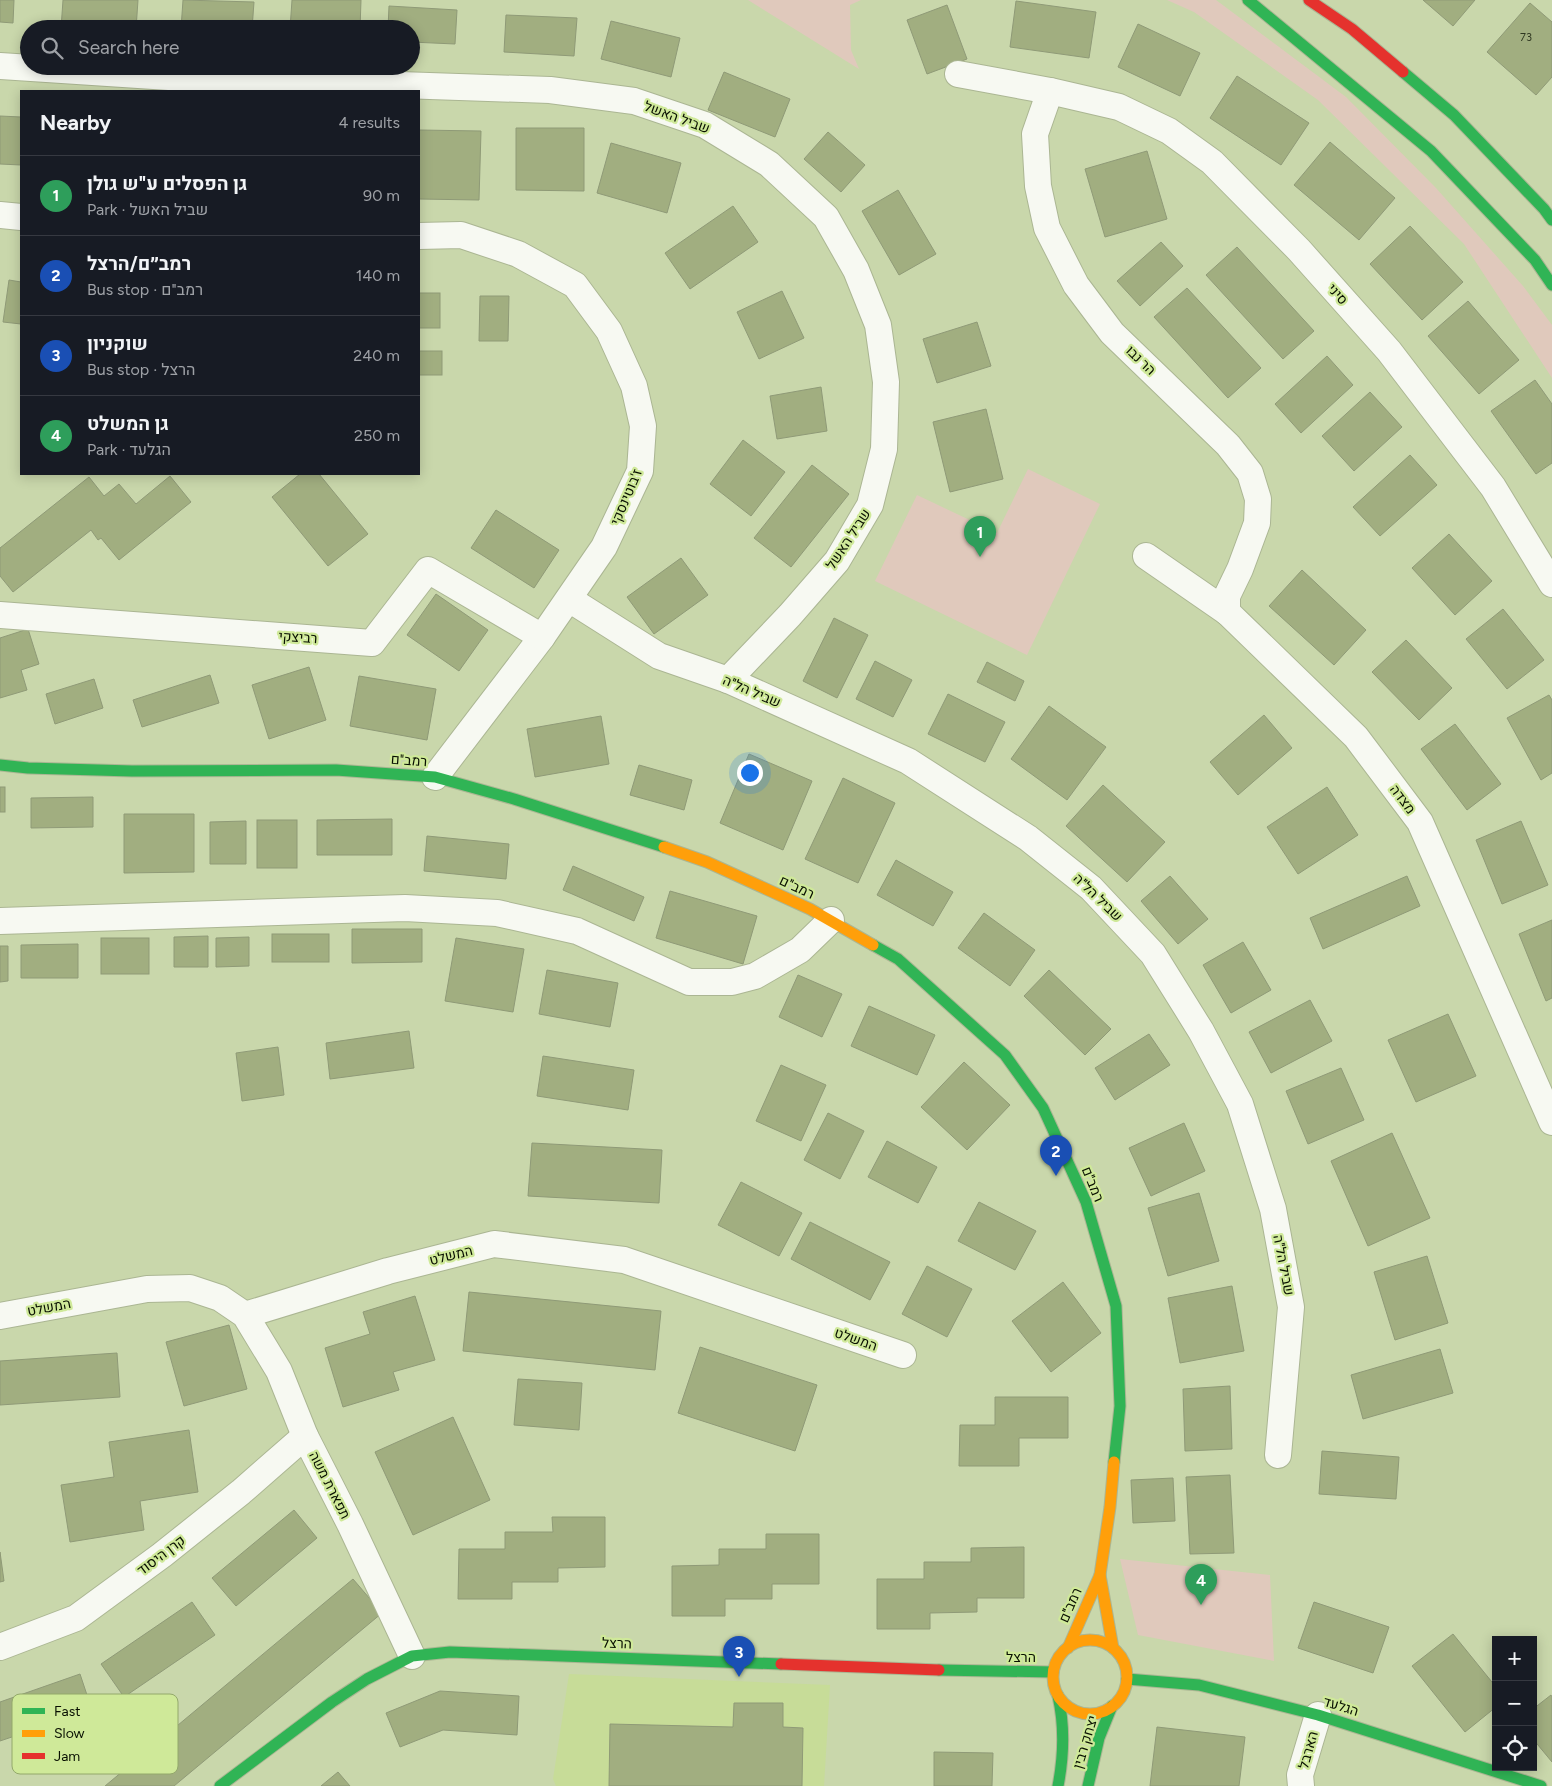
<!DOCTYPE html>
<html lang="en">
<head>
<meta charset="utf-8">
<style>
	body { margin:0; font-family:Figtree,Heebo,sans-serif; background:#242831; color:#f1f3f6 }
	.controls { position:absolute; right:15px; bottom:15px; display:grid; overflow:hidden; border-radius:0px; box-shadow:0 2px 12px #0003 }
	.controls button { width:45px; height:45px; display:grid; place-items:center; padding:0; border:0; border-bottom:1px solid #363941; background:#171b24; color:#f1f3f6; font:25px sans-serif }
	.you { position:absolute; left:749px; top:772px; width:18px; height:18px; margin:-12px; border:4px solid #fff; border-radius:50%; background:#1a73e8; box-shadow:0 0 0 8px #1a73e833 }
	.badge { display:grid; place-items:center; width:32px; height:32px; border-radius:50%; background:#a7aca2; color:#fff; font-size:16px; font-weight:700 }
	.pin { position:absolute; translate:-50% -41px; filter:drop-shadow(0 1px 2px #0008) }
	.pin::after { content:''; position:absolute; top:26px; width:18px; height:15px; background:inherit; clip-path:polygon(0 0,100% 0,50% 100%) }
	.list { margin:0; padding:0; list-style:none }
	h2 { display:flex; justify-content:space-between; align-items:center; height:65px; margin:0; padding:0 20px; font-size:21px }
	h2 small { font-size:16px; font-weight:400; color:#9ea1a6 }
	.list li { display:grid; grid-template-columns:32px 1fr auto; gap:15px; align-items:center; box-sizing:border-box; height:80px; padding:0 20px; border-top:1px solid #363941 }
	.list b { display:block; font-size:19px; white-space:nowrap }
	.list p { margin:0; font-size:16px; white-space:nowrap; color:#9ea1a6 }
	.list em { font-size:16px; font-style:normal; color:#9ea1a6 }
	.icon { flex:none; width:28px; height:28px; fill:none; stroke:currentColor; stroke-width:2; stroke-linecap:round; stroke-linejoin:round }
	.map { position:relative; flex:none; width:1552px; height:1786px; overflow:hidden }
	.search { position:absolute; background:#171b24; box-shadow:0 2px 12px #0003; left:20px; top:20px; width:400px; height:55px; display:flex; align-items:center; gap:12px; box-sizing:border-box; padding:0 18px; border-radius:28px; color:#9ea1a6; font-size:19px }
	.panel { position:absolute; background:#171b24; box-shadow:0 2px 12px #0003; left:20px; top:90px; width:400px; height:385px; border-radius:0px }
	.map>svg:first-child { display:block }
	.built { fill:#c7dc98 }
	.green { fill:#e0c9bc }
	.building { fill:#a1ae80; stroke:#8f9a77 }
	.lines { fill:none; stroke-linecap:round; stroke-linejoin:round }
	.street-casing { stroke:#abb693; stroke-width:28 }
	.fast-casing { stroke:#abb693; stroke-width:13 }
	.slow-casing { stroke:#abb693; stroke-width:13 }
	.jam-casing { stroke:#abb693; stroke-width:13 }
	.street { stroke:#f7f9f2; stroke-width:26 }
	.fast { stroke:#30b455; stroke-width:11 }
	.slow { stroke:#ff9f0a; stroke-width:11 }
	.jam { stroke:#e5322d; stroke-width:11 }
	.labels { text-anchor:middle; stroke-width:4.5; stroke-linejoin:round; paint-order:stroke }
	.number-label { font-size:11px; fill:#2e3720 }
	.street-label { font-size:14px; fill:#080f00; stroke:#cfe999 }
	.key { fill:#cfe999; stroke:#93a86b; stroke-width:1 }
	.key-label { font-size:14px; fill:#080f00 }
</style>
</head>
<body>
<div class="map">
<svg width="1552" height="1786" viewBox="0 0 1552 1786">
	<rect width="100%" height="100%" fill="#c9d7ab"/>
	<!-- built -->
	<polygon class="built" points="569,1674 830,1685 824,1786 556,1786 553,1779"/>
	<!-- green -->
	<g class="green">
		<polygon points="748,0 861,0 850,5 851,50 859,69"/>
		<polygon points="1167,0 1216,0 1346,97 1436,188 1523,286 1552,325 1552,378 1464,244 1318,100 1194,12"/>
		<polygon points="1028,469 1100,504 1027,655 875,581 917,495 997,533"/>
		<polygon points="1120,1559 1270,1575 1274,1661 1138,1635"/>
	</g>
	<!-- building -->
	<g class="building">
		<polygon points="0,0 14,0 13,23 0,22"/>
		<polygon points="63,0 138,0 136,29 61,29"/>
		<polygon points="183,0 254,2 252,29 181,29"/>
		<polygon points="292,0 361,0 360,29 290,29"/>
		<polygon points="1423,0 1475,0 1453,26"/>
		<polygon points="1016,1 1096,12 1089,58 1010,47"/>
		<polygon points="1530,3 1552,22 1552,77 1536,95 1487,52"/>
		<polygon points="947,5 967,59 927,74 907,20"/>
		<polygon points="389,6 457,10 455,44 411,42 411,29 388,29"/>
		<polygon points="506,15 577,18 574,56 504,52"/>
		<polygon points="611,21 680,38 671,77 601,59"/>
		<polygon points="1138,24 1200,53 1180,96 1118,67"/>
		<polygon points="724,72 790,99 775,137 708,110"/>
		<polygon points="1237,76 1309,123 1281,165 1210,118"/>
		<polygon points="0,116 21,117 21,165 0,164"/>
		<polygon points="516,128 584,128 584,191 516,190"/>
		<polygon points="419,130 481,131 479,200 419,199"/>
		<polygon points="828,132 865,165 841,192 804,159"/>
		<polygon points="1330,142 1395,198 1359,240 1294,185"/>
		<polygon points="611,143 681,163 667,213 597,193"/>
		<polygon points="1147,151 1167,219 1105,237 1085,169"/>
		<polygon points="898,190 936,254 899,275 862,211"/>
		<polygon points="733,206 758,242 690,289 665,253"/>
		<polygon points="1410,226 1463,282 1422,320 1370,264"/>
		<polygon points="1161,242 1183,266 1140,306 1117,281"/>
		<polygon points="1237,247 1314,331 1283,359 1206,275"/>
		<polygon points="9,280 21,282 21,324 3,322"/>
		<polygon points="1187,288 1261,368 1228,398 1154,317"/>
		<polygon points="782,291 804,338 759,359 737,312"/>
		<rect x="419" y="293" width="21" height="35"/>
		<polygon points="480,296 509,296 508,341 479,341"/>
		<polygon points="1468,301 1519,360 1479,394 1428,336"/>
		<polygon points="977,322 991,366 937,383 923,339"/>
		<rect x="419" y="351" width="23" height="24"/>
		<polygon points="1327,356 1353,385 1301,433 1275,404"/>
		<polygon points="1535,380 1552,404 1552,463 1536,474 1491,411"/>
		<polygon points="821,387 827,431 777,439 770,396"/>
		<polygon points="1370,392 1402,427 1354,471 1322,436"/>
		<polygon points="986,409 1003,479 950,492 933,422"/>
		<polygon points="743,440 785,472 751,516 710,484"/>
		<polygon points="1410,455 1437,485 1380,536 1353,507"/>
		<polygon points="812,465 849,494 791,567 754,538"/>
		<polygon points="300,474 319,474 368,534 328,566 272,497"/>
		<polygon points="170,476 191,502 119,560 101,538 98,540 91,530 13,592 0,576 0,548 89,477 104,496 119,484 136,504"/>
		<polygon points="496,510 559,550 534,588 471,548"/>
		<polygon points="1449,534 1492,581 1455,615 1412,568"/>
		<polygon points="681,558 708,595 654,634 627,597"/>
		<polygon points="1302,570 1366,630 1334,665 1269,606"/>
		<polygon points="436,594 488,630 459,671 407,635"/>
		<polygon points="1503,609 1544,660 1507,689 1466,639"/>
		<polygon points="834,618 868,635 837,698 803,681"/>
		<polygon points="28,629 39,664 21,670 27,690 0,698 0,638"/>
		<polygon points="1406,640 1452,688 1419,720 1372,672"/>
		<polygon points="875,661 912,680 893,717 856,699"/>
		<polygon points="987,662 1024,681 1015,701 977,682"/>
		<polygon points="309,667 326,720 269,739 252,685"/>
		<polygon points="210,675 219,703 142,727 133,700"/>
		<polygon points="359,676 436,689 427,740 350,726"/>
		<polygon points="94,679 103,708 55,724 46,694"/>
		<polygon points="948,694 1005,722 985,762 928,734"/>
		<polygon points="1549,695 1552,700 1552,773 1541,780 1507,718"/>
		<polygon points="1049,706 1106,747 1067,800 1011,759"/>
		<polygon points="1264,715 1292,748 1238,795 1210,762"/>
		<polygon points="601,716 609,764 535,777 527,729"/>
		<polygon points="1455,724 1501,784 1467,810 1421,749"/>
		<polygon points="749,754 812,781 783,850 720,823"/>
		<polygon points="639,765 692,780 684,810 630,795"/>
		<polygon points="843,778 895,803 858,883 805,859"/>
		<polygon points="1103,785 1165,842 1127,882 1066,826"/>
		<rect x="0" y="787" width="5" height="25"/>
		<polygon points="1327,787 1358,835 1298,874 1267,827"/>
		<polygon points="93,797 93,827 31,828 31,798"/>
		<polygon points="124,814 194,814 194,872 124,873"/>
		<polygon points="392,819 392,855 317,855 317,820"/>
		<rect x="257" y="820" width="40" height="48"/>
		<polygon points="246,821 246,864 210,864 210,822"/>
		<polygon points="1521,821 1548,885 1502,904 1476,840"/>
		<polygon points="427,836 509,844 506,879 424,871"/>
		<polygon points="896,860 953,892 933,926 877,895"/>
		<polygon points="573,866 644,897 634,921 563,890"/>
		<polygon points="1170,876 1208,919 1178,944 1141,901"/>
		<polygon points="1407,876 1420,906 1323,949 1310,918"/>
		<polygon points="670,891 757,916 743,964 656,938"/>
		<polygon points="984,913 1035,950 1010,986 958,948"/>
		<polygon points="1552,920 1552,998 1546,1001 1519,934"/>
		<polygon points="352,929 422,929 422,962 352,963"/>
		<rect x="272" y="934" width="57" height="28"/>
		<polygon points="208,936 208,967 174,967 174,937"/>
		<polygon points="249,937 249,966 216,967 216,938"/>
		<rect x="101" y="938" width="48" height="36"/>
		<polygon points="456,938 524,949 513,1012 445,1001"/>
		<polygon points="1243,942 1271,990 1231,1013 1203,965"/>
		<polygon points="78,944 78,978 21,978 21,945"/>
		<polygon points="0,946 8,946 8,981 0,982"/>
		<polygon points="547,970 618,983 610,1027 539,1014"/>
		<polygon points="1049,970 1111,1029 1085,1055 1024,996"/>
		<polygon points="798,975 842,994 822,1037 779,1017"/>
		<polygon points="1310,1000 1332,1041 1271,1073 1249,1032"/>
		<polygon points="869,1006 935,1035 917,1075 851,1046"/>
		<polygon points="1448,1014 1476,1076 1416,1102 1388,1040"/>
		<polygon points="409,1031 414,1068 330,1079 326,1043"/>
		<polygon points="1149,1034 1170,1065 1115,1100 1095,1068"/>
		<polygon points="278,1047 284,1095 242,1101 236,1053"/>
		<polygon points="543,1056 634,1070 628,1110 537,1096"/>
		<polygon points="964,1062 1010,1105 967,1150 921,1107"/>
		<polygon points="781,1065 826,1085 801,1141 756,1121"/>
		<polygon points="1341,1068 1364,1120 1308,1144 1286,1091"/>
		<polygon points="828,1113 864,1131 840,1179 804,1160"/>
		<polygon points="1184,1123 1205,1171 1151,1196 1129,1148"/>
		<polygon points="1392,1133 1430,1218 1368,1246 1331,1161"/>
		<polygon points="887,1141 937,1167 918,1203 868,1177"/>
		<polygon points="532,1143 662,1150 659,1203 528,1196"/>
		<polygon points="741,1182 802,1213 779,1256 718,1225"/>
		<polygon points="1199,1193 1219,1261 1168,1276 1148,1208"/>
		<polygon points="979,1202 1036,1231 1015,1270 958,1241"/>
		<polygon points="810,1222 890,1262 870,1300 791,1259"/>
		<polygon points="1427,1256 1448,1323 1395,1340 1374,1272"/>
		<polygon points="927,1266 972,1289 947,1337 902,1314"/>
		<polygon points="1063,1282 1101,1333 1051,1372 1012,1321"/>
		<polygon points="1232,1286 1244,1351 1180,1363 1168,1298"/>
		<polygon points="469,1292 661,1311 655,1370 463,1351"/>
		<polygon points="415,1296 435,1360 393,1372 399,1390 343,1407 325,1348 370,1334 363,1312"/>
		<polygon points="229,1325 247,1389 184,1406 166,1342"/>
		<polygon points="700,1347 817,1385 795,1451 678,1413"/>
		<polygon points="1440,1349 1453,1393 1363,1419 1351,1375"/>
		<polygon points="117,1353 120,1397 0,1405 0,1361"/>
		<polygon points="518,1379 582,1383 579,1430 514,1425"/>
		<polygon points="1230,1386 1232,1449 1185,1451 1183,1389"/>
		<polygon points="995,1397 1068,1397 1068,1438 1019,1438 1019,1466 959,1466 960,1425 995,1425"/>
		<polygon points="453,1417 490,1500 413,1535 375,1452"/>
		<polygon points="189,1430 198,1492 140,1501 144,1530 70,1542 61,1485 114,1477 109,1442"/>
		<polygon points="1322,1451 1399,1457 1396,1499 1319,1494"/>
		<polygon points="1230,1475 1234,1553 1190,1554 1186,1477"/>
		<polygon points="1173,1478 1175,1521 1133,1523 1131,1480"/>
		<polygon points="294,1510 317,1538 236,1606 212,1578"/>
		<polygon points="552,1517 605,1517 605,1567 558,1568 558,1582 512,1582 512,1599 458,1599 459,1549 505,1549 505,1532 553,1532"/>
		<polygon points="766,1534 819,1534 819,1584 772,1584 772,1599 725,1599 725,1616 672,1616 672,1566 719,1565 719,1549 766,1549"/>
		<polygon points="1024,1547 1024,1598 977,1598 977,1612 930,1613 930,1629 877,1629 877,1579 924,1579 924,1562 971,1562 971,1548"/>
		<polygon points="0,1552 4,1581 0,1582"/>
		<polygon points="353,1579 382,1613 174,1786 105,1786"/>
		<polygon points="192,1602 215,1635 124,1697 101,1664"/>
		<polygon points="1314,1602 1389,1627 1373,1673 1298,1648"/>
		<polygon points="1453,1634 1496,1687 1496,1707 1465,1732 1412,1666"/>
		<polygon points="80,1674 92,1710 0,1741 0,1702"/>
		<polygon points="440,1691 519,1696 517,1735 443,1730 400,1747 386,1713"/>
		<polygon points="1551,1695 1552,1697 1552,1762 1533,1739 1533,1709"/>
		<polygon points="734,1703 783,1703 783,1727 803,1728 802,1786 609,1786 610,1724 733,1727"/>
		<polygon points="1157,1727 1245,1737 1239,1786 1150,1786"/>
		<polygon points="934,1752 993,1753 992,1786 934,1786"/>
		<polygon points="338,1772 350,1786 321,1786"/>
	</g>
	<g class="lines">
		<!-- street casing -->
		<g class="street-casing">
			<g id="street">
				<polyline points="0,66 169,77 550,90 634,101 705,125 769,164 826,217 856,270 878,325 886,382 884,449 870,505 837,561 790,615 728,680"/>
				<polyline points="958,74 1050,91 1119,107 1169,131 1212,162 1299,250 1389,351 1493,487 1552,584"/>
				<polyline points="1050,91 1035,134 1038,186 1047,228 1076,285 1112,333 1228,445 1250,473 1258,499 1257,523 1240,569 1227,596 1227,612"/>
				<polyline points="0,215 21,217"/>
				<polyline points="419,236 461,235 518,254 575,285 609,331 634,386 643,426 640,471 604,547 542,637 435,777"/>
				<polyline points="1146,556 1227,612 1356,737 1420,822 1552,1122"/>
				<polyline points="569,599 659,656 728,680 908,761 1028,838 1091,888 1153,954 1201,1031 1240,1104 1273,1209 1291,1307 1278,1455"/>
				<polyline points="0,615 372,643 428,570 542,637"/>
				<polyline points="0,921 405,908 497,913 577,931 689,982 732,982 755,976 800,950 831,920"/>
				<polyline points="245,1315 388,1271 494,1244 624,1260 903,1355"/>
				<polyline points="0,1316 147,1289 190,1288 220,1298 245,1315 279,1371 305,1436 350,1524 412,1656"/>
				<polyline points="0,1647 76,1618 162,1555 241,1492 305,1436"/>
				<polyline points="1301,1786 1300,1775 1318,1715"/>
			</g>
		</g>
		<!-- fast casing -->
		<g class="fast-casing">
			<g id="fast">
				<polyline points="1248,0 1431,151 1535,260 1552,285"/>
				<polyline points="1403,72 1454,115 1544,209 1552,220"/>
				<polyline points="0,765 28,768 132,771 336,770 435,777 514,799 664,847"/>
				<polyline points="873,945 898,959 1005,1055 1043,1108 1086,1202 1116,1306 1120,1406 1114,1462"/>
				<polyline points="939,1670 1053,1672"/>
				<polyline points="1127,1679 1199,1685 1318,1715 1541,1786"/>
				<path d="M1058 1696C1065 1727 1064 1755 1058 1786"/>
				<polyline points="220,1786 332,1702 367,1679 412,1656 450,1652 781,1664"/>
				<polyline points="1088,1786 1099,1738 1112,1706"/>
			</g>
		</g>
		<!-- slow casing -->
		<g class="slow-casing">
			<g id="slow">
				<polyline points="664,847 707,862 810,909 873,945"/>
				<polyline points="1100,1575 1113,1648"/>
				<circle cx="1090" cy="1677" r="37"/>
				<polyline points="1068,1648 1100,1575 1110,1507 1114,1462"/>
			</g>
		</g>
		<!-- jam casing -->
		<g class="jam-casing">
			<g id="jam">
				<polyline points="1309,0 1352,29 1403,72"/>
				<polyline points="781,1664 939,1670"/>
			</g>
		</g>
		<!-- street -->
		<use href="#street" class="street"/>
		<!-- fast -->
		<use href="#fast" class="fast"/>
		<!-- slow -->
		<use href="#slow" class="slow"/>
		<!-- jam -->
		<use href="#jam" class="jam"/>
	</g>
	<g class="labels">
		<!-- number labels -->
		<g class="number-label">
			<text x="1526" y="41">73</text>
		</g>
		<!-- street labels -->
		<g class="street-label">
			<text transform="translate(677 117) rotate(20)" y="5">שביל האשל</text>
			<text transform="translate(1338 294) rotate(48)" y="5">סיני</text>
			<text transform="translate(1141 360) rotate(44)" y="5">הר נבו</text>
			<text transform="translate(626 497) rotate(-67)" y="5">ז'בוטינסקי</text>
			<text transform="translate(848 539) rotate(-57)" y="5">שביל האשל</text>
			<text transform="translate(298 637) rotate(4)" y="5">רביצקי</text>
			<text transform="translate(752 691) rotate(23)" y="5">שביל הל"ה</text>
			<text transform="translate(409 760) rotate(4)" y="5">רמב"ם</text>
			<text transform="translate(1403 799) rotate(53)" y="5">מצדה</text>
			<text transform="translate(797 887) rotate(25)" y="5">רמב"ם</text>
			<text transform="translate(1098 897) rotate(44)" y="5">שביל הל"ה</text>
			<text transform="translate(1093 1184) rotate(68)" y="5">רמב"ם</text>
			<text transform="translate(451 1255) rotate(-14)" y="5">המשלט</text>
			<text transform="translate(1284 1265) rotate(79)" y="5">שביל הל"ה</text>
			<text transform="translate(49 1307) rotate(-11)" y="5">המשלט</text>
			<text transform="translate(856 1339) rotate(19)" y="5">המשלט</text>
			<text transform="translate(330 1485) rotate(63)" y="5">תפארת משה</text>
			<text transform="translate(161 1555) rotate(-37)" y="5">קרן היסוד</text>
			<text transform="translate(1070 1605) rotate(-66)" y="5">רמב"ם</text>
			<text transform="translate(617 1643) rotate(2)" y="5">הרצל</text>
			<text x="1021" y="1662">הרצל</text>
			<text transform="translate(1341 1706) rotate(17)" y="5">הגלעד</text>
			<text transform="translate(1085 1742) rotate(-73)" y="5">יצחק רבין</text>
			<text transform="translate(1308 1750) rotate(-74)" y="5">הארבל</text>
		</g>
	</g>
	<!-- legend -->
	<rect x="12" y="1694" width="166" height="80" rx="8" class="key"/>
	<rect x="22" y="1708" width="23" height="6" fill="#30b455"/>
	<rect x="22" y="1730" width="23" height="7" fill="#ff9f0a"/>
	<rect x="22" y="1753" width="23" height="6" fill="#e5322d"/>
	<g class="key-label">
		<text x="54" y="1716">Fast</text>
		<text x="54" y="1738">Slow</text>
		<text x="54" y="1761">Jam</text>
	</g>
</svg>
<div class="controls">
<button>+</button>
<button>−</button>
<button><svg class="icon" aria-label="locate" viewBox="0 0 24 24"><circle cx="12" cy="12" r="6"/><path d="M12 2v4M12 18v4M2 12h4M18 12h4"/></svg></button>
</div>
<div class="you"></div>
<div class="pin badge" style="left:980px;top:557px;background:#2e9e5b">1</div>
<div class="pin badge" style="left:1056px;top:1176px;background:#1a4fb4">2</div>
<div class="pin badge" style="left:739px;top:1677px;background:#1a4fb4">3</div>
<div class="pin badge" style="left:1201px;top:1605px;background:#2e9e5b">4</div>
<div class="search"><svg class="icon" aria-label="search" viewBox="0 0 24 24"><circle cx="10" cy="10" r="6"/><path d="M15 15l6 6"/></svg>Search here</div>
<section class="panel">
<h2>Nearby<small>4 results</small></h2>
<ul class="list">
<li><span class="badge" style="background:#2e9e5b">1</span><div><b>גן הפסלים ע&quot;ש גולן</b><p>Park · שביל האשל</p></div><em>90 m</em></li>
<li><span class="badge" style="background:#1a4fb4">2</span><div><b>רמב״ם/הרצל</b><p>Bus stop · רמב&quot;ם</p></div><em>140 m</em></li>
<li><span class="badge" style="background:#1a4fb4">3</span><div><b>שוקניון</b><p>Bus stop · הרצל</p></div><em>240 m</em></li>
<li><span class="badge" style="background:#2e9e5b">4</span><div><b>גן המשלט</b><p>Park · הגלעד</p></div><em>250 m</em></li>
</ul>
</section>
</div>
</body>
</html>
